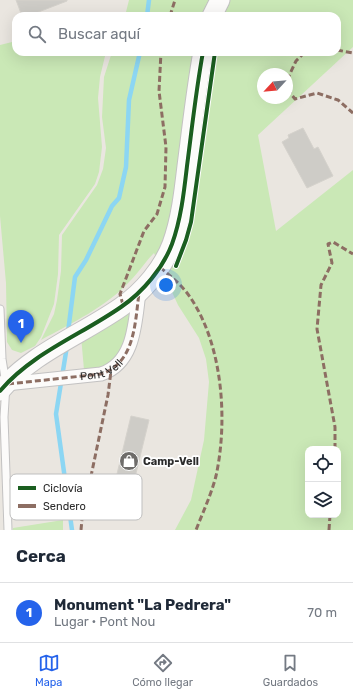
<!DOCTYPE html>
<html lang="es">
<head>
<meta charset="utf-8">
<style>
	body { margin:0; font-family:Rubik,sans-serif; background:#f2f2f3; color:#1f2937 }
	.controls { position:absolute; right:12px; bottom:12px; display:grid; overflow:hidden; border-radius:8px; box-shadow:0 4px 16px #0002 }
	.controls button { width:36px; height:36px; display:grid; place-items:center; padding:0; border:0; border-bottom:1px solid #e0e1e3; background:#fff; color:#1f2937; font:20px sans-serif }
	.compass { position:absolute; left:257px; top:68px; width:36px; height:36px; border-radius:50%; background:#fff; box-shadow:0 4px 16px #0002; rotate:244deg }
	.you { position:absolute; left:166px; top:285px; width:14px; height:14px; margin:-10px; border:3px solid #fff; border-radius:50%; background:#1a73e8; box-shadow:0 0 0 6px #1a73e833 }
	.badge { display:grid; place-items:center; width:26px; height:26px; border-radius:50%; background:#2563eb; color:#fff; font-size:13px; font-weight:700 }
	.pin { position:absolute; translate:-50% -33px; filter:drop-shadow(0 1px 2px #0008) }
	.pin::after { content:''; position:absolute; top:21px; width:14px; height:12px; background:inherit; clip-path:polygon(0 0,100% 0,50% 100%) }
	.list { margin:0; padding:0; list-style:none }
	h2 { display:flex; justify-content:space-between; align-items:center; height:52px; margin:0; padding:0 16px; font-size:17px }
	h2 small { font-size:13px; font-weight:400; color:#747a83 }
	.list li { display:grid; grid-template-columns:26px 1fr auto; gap:12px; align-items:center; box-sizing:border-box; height:60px; padding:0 16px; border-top:1px solid #e0e1e3 }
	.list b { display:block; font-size:15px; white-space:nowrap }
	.list p { margin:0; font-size:13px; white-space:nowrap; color:#747a83 }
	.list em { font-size:13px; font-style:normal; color:#747a83 }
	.icon { flex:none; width:22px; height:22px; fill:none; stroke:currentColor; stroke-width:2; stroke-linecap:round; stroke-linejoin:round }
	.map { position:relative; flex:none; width:353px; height:530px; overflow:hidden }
	.search { position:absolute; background:#fff; box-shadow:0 4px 16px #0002; left:12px; right:12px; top:12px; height:44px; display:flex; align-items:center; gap:10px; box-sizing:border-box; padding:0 14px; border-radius:12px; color:#747a83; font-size:15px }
	.sheet { height:112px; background:#fff }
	nav { display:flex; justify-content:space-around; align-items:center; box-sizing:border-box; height:56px; border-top:1px solid #e0e1e3; background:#fff; font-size:11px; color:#747a83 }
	nav a { display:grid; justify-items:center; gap:2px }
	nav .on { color:#2563eb }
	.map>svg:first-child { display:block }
	.green { fill:#cae8b6; fill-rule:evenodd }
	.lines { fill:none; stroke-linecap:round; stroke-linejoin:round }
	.stream { stroke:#8cd6f3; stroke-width:4.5 }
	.building { fill:#ceccc7; stroke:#d5d2cc }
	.lane-casing { stroke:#c3c2c2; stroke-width:9 }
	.street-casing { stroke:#c3c2c2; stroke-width:15 }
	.secondary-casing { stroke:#c3c2c2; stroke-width:21 }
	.lane { stroke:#fcfbfa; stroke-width:7 }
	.street { stroke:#fcfbfa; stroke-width:13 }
	.secondary { stroke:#fcfbfa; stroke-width:19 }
	.quiet { stroke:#8d6e63; stroke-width:3; stroke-dasharray:6 3; stroke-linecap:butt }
	.cycleway-casing { stroke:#fff; stroke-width:6 }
	.cycleway { stroke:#1b5e20; stroke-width:4 }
	.labels { text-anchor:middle; stroke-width:3.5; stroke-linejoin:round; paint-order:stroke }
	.street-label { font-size:11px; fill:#2b2b2b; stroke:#fff }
	.poi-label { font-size:11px; font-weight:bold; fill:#2b2b2b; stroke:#fff; text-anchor:start }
	.key { fill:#fff; stroke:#bfbfbf; stroke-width:1 }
	.key-label { font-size:11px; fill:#2b2b2b }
</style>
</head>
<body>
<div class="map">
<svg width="353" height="530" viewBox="0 0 353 530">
	<rect width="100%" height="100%" fill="#eae6e0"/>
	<!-- green -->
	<g class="green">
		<path d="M129 0H353V47L258 135 276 231 353 170V530H175L191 500 204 440 209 382 206 359 199 338 178 305 154 253C146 261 139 272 130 281 106 307 72 323 41 340L54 314 57 300 61 271 62 235 97 185 103 169 106 148 102 117 104 77 112 52H337V16H125ZM263 74H287V98H263ZM308 449H338V515H308Z"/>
		<polygon points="16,41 16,52 106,52 100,77 98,98 102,147 99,172 95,184 59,235 58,274 54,304 41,337 35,346 21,353 12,350 7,342 6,283 0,216 0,45"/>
		<polygon points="134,304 139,309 114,365 101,369 84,370 81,336"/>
		<polygon points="63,520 63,530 13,530 13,528"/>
	</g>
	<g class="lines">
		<!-- stream -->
		<g class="stream">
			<polyline points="147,16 149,0"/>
			<polyline points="68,332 75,277 86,260 112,206 119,198 126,167 129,100 140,52"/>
			<polyline points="67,346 56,414 72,530"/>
		</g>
	</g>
	<!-- building -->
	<g class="building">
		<polygon points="16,0 67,0 67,1 28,16 22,16"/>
		<polygon points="303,128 314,149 318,147 333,176 307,188 282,142 289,138 288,135"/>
		<polygon points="131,416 149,420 128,506 110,503"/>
	</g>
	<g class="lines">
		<!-- lane casing -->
		<g class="lane-casing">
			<polyline id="lane" points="0,309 2,359 6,384 4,417 8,530"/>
		</g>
		<!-- street casing -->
		<g class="street-casing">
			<g id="street">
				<path id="s1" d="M6 384 101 374C135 363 135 322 139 292"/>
			</g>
		</g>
		<!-- secondary casing -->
		<g class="secondary-casing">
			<g id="secondary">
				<polyline points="212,16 220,0"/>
				<path d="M0 391C32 353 81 335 121 307 143 292 163 268 172 244 181 219 184 192 187 166 192 128 196 90 203 52"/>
			</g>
		</g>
		<!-- lane -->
		<use href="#lane" class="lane"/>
		<!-- street -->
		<use href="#street" class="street"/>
		<!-- secondary -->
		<use href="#secondary" class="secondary"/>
		<!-- quiet -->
		<g class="quiet">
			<polyline points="170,16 175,0"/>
			<polyline points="337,50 353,53"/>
			<polyline points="287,80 296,61 305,52"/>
			<polyline points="287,89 295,99 317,93 338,100 353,113"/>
			<path d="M160 267C171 277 182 285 190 297 223 345 228 421 216 476 211 495 203 512 196 530"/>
			<polyline points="123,305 120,294 144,231 157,214 165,187 166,147 159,91 161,52"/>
			<path d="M8 384 101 374C135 363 135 323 139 293"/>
			<polyline points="335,449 335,427 317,329 321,285 332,263 328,244 333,242 353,254"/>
			<polyline points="81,530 82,519 108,395 111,371"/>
			<polyline points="329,530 330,515"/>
		</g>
		<!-- cycleway casing -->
		<g class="cycleway-casing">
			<g id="cycleway">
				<polyline points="176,266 186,240 191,222 215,52"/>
				<path d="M0 391C32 353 81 335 121 307 143 292 163 268 172 244 181 219 184 192 187 166 192 128 196 90 203 52"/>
			</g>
		</g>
		<!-- cycleway -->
		<use href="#cycleway" class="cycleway"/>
	</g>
	<!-- icons -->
	<defs>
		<g id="shop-disc" transform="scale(1)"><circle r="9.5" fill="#6e6c6a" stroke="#fff"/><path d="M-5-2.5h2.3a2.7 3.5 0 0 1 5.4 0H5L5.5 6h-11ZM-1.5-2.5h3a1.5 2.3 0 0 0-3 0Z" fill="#fff"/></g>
	</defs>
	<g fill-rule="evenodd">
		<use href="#shop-disc" x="129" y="461"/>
	</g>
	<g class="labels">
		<!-- street labels -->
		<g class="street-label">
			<text dy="4" stroke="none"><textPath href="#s1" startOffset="97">Pont Vell</textPath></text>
		</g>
		<!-- poi labels -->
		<g class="poi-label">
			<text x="143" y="465">Camp-Vell</text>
		</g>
	</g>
	<!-- legend -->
	<rect x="10" y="474" width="132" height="46" rx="6" class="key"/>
	<rect x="18" y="486" width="18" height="4" fill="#1b5e20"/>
	<rect x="18" y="504" width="18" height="4" fill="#8d6e63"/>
	<g class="key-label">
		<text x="43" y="492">Ciclovía</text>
		<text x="43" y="510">Sendero</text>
	</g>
</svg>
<div class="controls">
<button><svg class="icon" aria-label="locate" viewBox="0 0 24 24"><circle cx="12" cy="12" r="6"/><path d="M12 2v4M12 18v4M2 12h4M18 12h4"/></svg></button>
<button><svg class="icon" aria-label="layers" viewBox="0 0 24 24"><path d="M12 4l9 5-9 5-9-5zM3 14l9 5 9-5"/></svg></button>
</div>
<svg class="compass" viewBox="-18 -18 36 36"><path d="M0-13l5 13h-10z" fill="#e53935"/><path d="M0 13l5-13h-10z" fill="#747a83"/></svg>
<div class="you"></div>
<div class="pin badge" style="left:21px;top:343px">1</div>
<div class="search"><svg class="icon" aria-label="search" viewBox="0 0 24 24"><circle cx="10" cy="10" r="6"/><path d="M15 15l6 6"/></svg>Buscar aquí</div>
</div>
<section class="sheet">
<h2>Cerca<small></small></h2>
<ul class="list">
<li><span class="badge">1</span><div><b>Monument &quot;La Pedrera&quot;</b><p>Lugar · Pont Nou</p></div><em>70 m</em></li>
</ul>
</section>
<nav>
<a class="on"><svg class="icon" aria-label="map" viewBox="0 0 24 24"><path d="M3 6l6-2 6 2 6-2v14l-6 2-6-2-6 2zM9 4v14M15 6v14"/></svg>Mapa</a>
<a><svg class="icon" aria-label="directions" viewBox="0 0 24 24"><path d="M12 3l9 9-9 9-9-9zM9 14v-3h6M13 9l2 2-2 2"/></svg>Cómo llegar</a>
<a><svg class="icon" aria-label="saved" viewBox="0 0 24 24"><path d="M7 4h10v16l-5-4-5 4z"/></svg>Guardados</a>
</nav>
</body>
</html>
